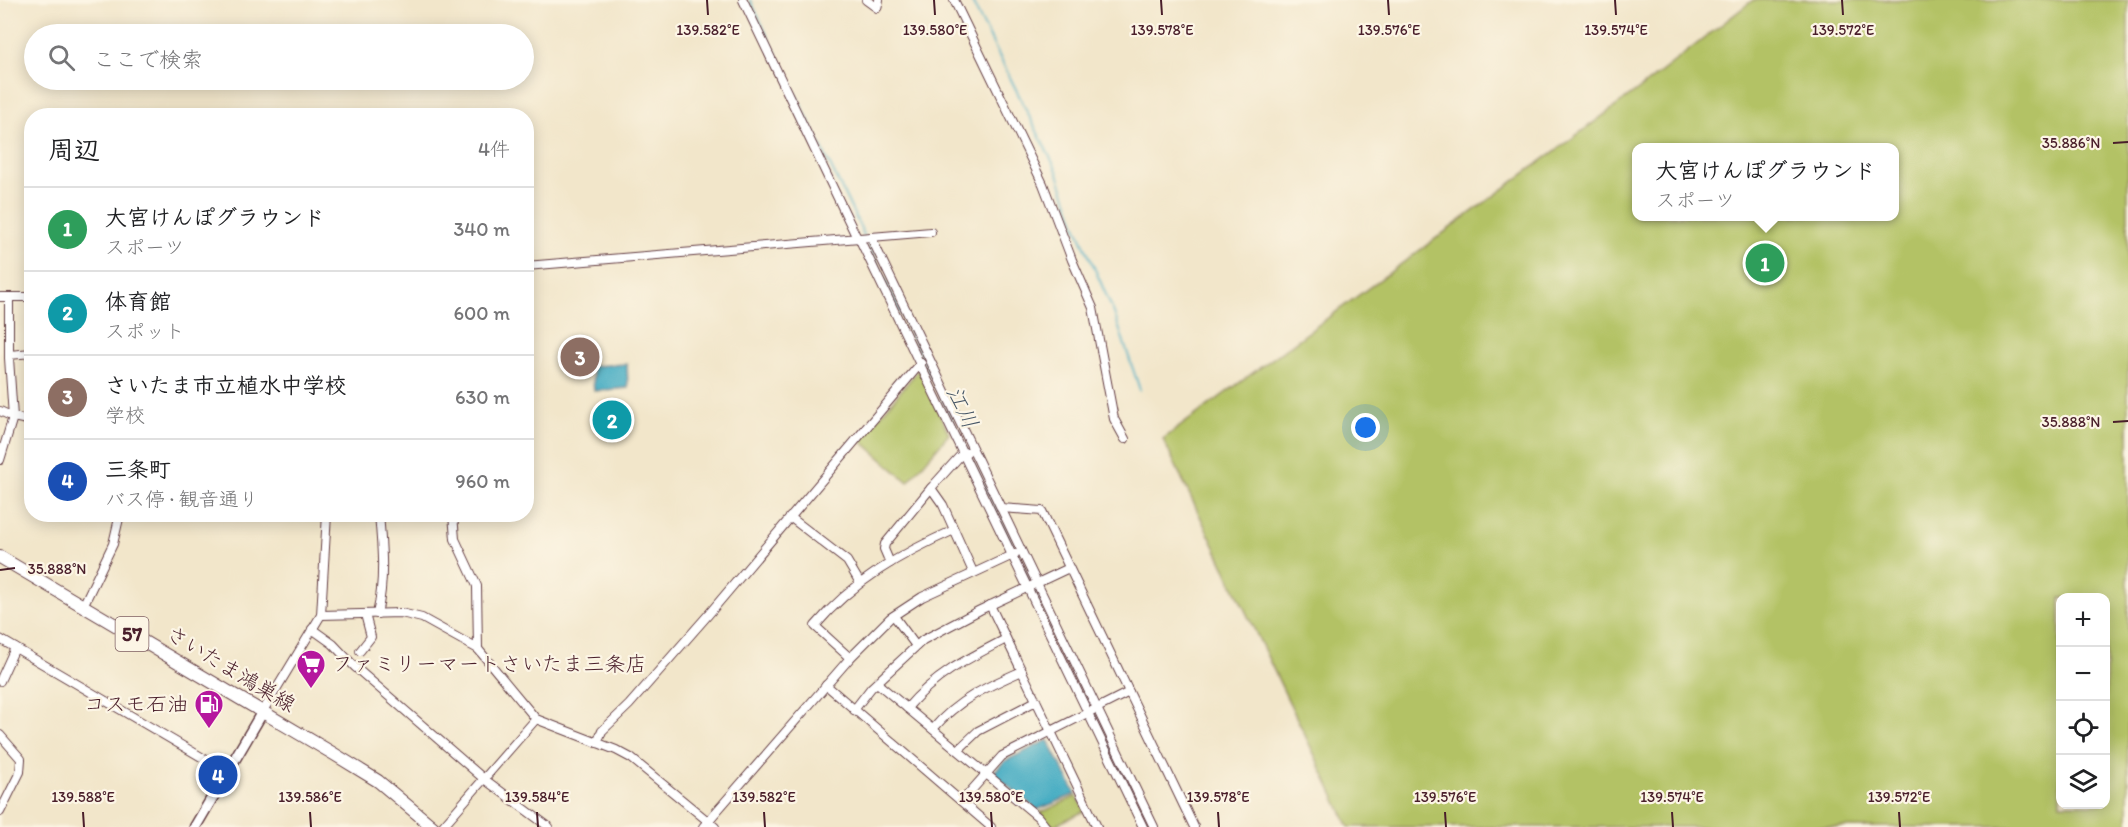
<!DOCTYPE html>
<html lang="ja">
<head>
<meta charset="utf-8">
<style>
	body { margin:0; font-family:Itim,"Klee One",sans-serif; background:#f2f2f2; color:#202124 }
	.controls { position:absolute; right:18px; bottom:18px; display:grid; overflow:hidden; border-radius:12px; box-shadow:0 3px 15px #0003 }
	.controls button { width:54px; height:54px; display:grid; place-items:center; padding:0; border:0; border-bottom:2px solid #e0e0e0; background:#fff; color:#202124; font:30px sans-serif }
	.you { position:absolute; left:1366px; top:428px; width:21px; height:21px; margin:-15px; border:4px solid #fff; border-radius:50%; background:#1a73e8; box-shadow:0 0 0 9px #1a73e833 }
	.badge { display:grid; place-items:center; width:39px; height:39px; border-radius:50%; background:#7c3aed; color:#fff; font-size:20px; font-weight:700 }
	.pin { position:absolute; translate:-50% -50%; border:3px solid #fff; box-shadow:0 2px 6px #0006 }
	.popup { position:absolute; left:1632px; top:143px; width:267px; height:78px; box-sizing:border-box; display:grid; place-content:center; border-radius:12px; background:#fff; filter:drop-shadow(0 2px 4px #0005); font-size:20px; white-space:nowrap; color:#757577 }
	.popup b { font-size:22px; color:#202124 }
	.popup::after { content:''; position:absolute; left:50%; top:100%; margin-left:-12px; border:12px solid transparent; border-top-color:#fff }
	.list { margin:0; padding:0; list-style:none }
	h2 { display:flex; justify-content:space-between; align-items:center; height:78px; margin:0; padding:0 24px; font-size:26px }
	h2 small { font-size:20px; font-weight:400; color:#757577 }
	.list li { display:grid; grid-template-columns:39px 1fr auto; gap:18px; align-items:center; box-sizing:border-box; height:84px; padding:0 24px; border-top:2px solid #e0e0e0 }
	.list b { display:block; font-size:22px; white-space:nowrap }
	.list p { margin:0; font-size:20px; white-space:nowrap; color:#757577 }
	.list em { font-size:20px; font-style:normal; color:#757577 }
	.icon { flex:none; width:33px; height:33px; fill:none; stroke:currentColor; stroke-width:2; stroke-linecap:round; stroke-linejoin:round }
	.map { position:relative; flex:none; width:2128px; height:827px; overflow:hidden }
	.search { position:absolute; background:#fff; box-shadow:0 3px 15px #0003; left:24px; top:24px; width:510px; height:66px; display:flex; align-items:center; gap:15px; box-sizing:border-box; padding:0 21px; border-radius:33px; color:#757577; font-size:22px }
	.panel { position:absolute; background:#fff; box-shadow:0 3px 15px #0003; left:24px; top:108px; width:510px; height:414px; border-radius:24px }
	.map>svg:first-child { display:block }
	.green { fill:#b3c265; stroke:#7e7048; stroke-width:1.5; fill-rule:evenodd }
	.water { fill:#42abc2; stroke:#466576; stroke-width:1.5 }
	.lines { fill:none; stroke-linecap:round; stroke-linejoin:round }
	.stream { stroke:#42abc2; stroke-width:2 }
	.street-casing { stroke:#633d43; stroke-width:10 }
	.secondary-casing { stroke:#633d43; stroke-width:13 }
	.primary-casing { stroke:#633d43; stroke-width:14 }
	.street { stroke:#fff; stroke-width:8 }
	.secondary { stroke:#fff; stroke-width:10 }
	.primary { stroke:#fff; stroke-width:12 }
	.ticks { fill:none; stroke:#4a1f2b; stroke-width:2 }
	.labels { text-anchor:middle; stroke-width:4.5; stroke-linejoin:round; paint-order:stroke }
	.shield { fill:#fcf5e5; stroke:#7f5f63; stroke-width:1.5 }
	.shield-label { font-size:20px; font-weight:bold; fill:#4a1f2b }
	.poi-label { font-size:21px; fill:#4a1f2b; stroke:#fcf5e5; text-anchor:start }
	.street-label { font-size:21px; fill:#4a1f2b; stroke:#fcf5e5 }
	.water-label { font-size:22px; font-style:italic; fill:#475767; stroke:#fcf5e5 }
	.ticks-label { font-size:15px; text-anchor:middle; fill:#4a1f2b; stroke:#fcf5e5; stroke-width:4.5; stroke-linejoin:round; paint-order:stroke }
</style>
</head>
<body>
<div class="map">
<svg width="2128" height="827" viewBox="0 0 2128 827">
	<rect width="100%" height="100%" fill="#fcf5e5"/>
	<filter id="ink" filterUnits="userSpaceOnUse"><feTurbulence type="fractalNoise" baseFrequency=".0167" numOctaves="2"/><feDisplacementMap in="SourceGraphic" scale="12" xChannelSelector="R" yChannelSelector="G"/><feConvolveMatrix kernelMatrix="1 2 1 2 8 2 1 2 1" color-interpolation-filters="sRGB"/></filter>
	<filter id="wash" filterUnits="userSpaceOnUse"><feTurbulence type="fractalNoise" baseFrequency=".008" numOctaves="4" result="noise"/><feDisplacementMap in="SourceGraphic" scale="24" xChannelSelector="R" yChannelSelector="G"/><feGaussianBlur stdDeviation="1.35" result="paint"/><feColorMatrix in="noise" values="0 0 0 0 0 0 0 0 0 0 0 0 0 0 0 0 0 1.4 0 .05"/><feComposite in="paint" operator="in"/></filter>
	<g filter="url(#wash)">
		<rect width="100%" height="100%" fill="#f2e6ca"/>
		<!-- green -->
		<g class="green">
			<path d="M1753 0H2128V827H1349L1163 439 1642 87ZM1636 148H1894V216H1636ZM2060 598H2106V804H2060Z"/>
			<polygon points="919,369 949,434 908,482 860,440"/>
			<polygon points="1077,796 1085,811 1053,826 1040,813"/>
		</g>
		<!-- water -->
		<g class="water">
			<polygon points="627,364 628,388 594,391 592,366"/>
			<polygon points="1048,740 1076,794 1037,810 993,773 1005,761"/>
		</g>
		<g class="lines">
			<!-- stream -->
			<g class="stream">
				<polyline points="750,0 864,235"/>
				<polyline points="971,0 1057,171 1076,226 1114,313 1140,390"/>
				<polyline points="866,240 966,449"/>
				<polyline points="969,454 1091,708"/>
				<polyline points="1094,713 1149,827"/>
			</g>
		</g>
	</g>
	<g filter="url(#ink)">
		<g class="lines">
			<!-- street casing -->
			<g class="street-casing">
				<g id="street">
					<polyline points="743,0 856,236 859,238 1143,827"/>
					<polyline points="866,0 877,8 879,0"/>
					<polyline points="954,0 1043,184 1072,260 1093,308 1114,419 1125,439"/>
					<polyline points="871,237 1154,827"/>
					<polyline points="526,266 931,232"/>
					<polyline points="0,297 32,297"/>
					<polyline points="9,355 32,353"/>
					<polyline points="0,411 13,417 32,421"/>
					<polyline points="967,452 959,457 931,488 943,505 973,572"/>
					<polyline points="0,460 13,417 9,358 9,298"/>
					<polyline points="1001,508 1042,511 1194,827"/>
					<polyline points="453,514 455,539 477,586 478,649"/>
					<polyline points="790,517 847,561 860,583"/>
					<polyline points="890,563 884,549 885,544 931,488"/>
					<polyline points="990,605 1097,827"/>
					<polyline points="83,606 113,544 120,514"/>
					<path d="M377 614C385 581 382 548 379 514"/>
					<polyline points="321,615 401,613 422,618 478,649 536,719 616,750 631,758 715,827"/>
					<polyline points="894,616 916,646"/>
					<polyline points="312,629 333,644 355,667 484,779 549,827"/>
					<polyline points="0,639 227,772"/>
					<polyline points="360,651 371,637 365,614"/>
					<path d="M850 658 815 626C852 582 902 553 954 530"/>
					<polyline points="0,681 15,648"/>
					<polyline points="877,683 1038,817 1046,827"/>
					<polyline points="826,685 991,827"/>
					<path d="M907 708C936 674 967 659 1006 639"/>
					<polyline points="854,710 871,688 923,640 980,610 1069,568"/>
					<polyline points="263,711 321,615 327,514"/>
					<path d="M933 729C957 700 988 686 1022 671"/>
					<polyline points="0,735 21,759 20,772 0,812"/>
					<polyline points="597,743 602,731 629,705 708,615 921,363"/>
					<polyline points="958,750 978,731 1036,701"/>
					<polyline points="962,801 1002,756 1129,692"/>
					<polyline points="442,827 536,719"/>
					<polyline points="703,827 850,658 890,618 922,597 1015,554"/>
				</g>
			</g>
			<!-- secondary casing -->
			<g class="secondary-casing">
				<polyline id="secondary" points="195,827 263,711"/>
			</g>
			<!-- primary casing -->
			<g class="primary-casing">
				<polyline id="primary" points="0,557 334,754 378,781 433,827"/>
			</g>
			<!-- street -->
			<use href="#street" class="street"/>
			<!-- secondary -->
			<use href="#secondary" class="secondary"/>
			<!-- primary -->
			<use href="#primary" class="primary"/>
		</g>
	</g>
	<!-- ticks -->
	<path class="ticks" d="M707 0 708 15M934 0 935 15M1161 0 1162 15M1388 0 1389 15M1615 0 1616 15M1842 0 1843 15M2113 143 2128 142M2113 422 2128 421M0 570 15 568M83 812 84 827M310 812 311 827M537 812 538 827M764 812 765 827M991 812 992 827M1218 812 1219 827M1445 812 1446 827M1672 812 1673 827M1899 812 1900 827"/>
	<!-- icons -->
	<defs>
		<g id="supermarket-pin" transform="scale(1.5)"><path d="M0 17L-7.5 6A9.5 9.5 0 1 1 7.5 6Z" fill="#b5179e" stroke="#fcf5e5"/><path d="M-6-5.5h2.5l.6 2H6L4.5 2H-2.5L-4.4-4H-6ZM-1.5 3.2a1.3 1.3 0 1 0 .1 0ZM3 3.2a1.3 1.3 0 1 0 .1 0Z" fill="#fff"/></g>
		<g id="fuel-pin" transform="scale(1.5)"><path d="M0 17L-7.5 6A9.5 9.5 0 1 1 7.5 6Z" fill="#b5179e" stroke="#fcf5e5"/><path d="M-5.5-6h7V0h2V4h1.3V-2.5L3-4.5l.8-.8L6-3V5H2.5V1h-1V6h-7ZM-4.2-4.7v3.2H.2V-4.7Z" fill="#fff"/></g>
	</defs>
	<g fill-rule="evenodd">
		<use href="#supermarket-pin" x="311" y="664"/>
		<use href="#fuel-pin" x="209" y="704"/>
	</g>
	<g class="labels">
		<!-- shield labels -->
		<rect class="shield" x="115.5" y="617" width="33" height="34" rx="4.5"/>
		<g class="shield-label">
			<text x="132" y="641">57</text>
		</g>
		<!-- poi labels -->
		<g class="poi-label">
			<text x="332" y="671">ファミリーマートさいたま三条店</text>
			<text x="188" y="711" text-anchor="end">コスモ石油</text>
		</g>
		<!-- street labels -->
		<g class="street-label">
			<text transform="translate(231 669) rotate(31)" y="7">さいたま鴻巣線</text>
		</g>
		<!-- water labels -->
		<g class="water-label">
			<text transform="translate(963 407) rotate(64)" y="8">江川</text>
		</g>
	</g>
	<g class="ticks-label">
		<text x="1843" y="35">139.572°E</text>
		<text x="708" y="35">139.582°E</text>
		<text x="935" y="35">139.580°E</text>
		<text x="1162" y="35">139.578°E</text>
		<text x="1389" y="35">139.576°E</text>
		<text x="1616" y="35">139.574°E</text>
		<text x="2071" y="148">35.886°N</text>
		<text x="2071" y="427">35.888°N</text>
		<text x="57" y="574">35.888°N</text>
		<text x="83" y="802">139.588°E</text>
		<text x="310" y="802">139.586°E</text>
		<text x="537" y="802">139.584°E</text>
		<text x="764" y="802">139.582°E</text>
		<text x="991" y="802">139.580°E</text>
		<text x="1218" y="802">139.578°E</text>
		<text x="1445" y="802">139.576°E</text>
		<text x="1672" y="802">139.574°E</text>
		<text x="1899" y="802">139.572°E</text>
	</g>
</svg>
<div class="controls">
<button>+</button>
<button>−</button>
<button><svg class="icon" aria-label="locate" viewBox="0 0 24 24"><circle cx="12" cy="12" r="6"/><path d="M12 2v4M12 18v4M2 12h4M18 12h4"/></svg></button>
<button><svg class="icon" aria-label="layers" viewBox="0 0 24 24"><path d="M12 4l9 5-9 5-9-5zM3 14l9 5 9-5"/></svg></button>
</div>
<div class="you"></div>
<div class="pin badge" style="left:1765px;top:263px;background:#2e9e5b">1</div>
<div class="popup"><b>大宮けんぽグラウンド</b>スポーツ</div>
<div class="pin badge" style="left:612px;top:420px;background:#0f9aa8">2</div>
<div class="pin badge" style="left:580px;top:357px;background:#8d6e63">3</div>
<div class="pin badge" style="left:218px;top:775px;background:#1a4fb4">4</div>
<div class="search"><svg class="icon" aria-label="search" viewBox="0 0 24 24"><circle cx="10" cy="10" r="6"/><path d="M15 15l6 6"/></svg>ここで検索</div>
<section class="panel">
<h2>周辺<small>4件</small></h2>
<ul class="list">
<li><span class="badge" style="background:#2e9e5b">1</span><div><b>大宮けんぽグラウンド</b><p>スポーツ</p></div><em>340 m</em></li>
<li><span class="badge" style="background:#0f9aa8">2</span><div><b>体育館</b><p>スポット</p></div><em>600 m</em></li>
<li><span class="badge" style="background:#8d6e63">3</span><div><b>さいたま市立植水中学校</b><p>学校</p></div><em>630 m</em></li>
<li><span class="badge" style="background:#1a4fb4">4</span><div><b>三条町</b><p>バス停 · 観音通り</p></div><em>960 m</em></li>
</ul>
</section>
</div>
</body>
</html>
